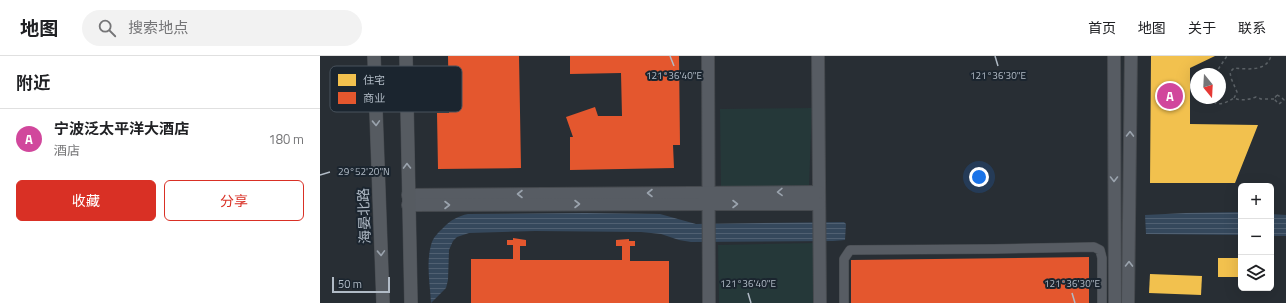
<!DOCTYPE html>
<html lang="zh">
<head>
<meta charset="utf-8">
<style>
	body { margin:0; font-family:"Titillium Web","Noto Sans SC",sans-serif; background:#f2f2f2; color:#202124 }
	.controls { position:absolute; right:12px; bottom:12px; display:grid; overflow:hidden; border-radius:6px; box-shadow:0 4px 16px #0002 }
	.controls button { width:36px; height:36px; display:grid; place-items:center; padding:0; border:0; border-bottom:1px solid #e0e0e0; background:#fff; color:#202124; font:20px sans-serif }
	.compass { position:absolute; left:870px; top:12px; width:36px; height:36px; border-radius:50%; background:#fff; box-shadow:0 4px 16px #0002; rotate:162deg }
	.scale { position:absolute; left:12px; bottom:10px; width:58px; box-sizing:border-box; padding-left:4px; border:2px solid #b1bbc6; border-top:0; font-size:11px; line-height:14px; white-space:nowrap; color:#b1bbc6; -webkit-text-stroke:3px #1b252f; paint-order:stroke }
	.you { position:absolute; left:659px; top:121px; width:14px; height:14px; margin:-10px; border:3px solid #fff; border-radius:50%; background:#1a73e8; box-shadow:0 0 0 6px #1a73e833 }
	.badge { display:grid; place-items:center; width:26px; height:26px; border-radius:50%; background:#d93025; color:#fff; font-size:13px; font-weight:700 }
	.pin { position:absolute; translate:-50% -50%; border:2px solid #fff; box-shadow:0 1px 4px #0006 }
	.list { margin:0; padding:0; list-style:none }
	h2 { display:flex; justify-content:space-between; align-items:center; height:52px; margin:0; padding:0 16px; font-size:17px }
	h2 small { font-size:13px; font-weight:400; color:#757577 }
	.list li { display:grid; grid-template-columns:26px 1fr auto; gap:12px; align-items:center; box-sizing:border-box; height:60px; padding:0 16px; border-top:1px solid #e0e0e0 }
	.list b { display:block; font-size:15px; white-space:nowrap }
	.list p { margin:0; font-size:13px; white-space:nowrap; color:#757577 }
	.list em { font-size:13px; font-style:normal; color:#757577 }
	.actions { display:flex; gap:8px; padding:12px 16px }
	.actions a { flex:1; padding:9px 0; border:1px solid #d93025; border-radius:6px; text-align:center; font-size:14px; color:#d93025 }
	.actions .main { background:#d93025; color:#fff }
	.icon { flex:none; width:22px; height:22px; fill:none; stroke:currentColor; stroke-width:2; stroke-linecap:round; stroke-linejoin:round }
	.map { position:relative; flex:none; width:966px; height:247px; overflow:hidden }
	header { display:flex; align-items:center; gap:24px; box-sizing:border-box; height:56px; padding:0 20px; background:#fff; border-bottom:1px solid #e0e0e0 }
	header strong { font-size:19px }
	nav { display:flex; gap:22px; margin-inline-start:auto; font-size:14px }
	.search { width:280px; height:36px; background:#f2f2f2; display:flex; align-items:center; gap:10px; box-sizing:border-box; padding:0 14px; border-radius:22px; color:#757577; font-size:15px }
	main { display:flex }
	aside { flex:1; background:#fff }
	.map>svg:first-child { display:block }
	.green { fill:#253839 }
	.water { fill:url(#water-rules) }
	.homes { fill:#f2c14e }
	.shops { fill:#e4572e }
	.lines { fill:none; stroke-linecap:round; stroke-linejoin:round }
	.minor-casing { stroke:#464a4f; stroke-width:10 }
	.tertiary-casing { stroke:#464a4f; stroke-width:14 }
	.secondary-casing { stroke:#464a4f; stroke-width:14 }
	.path { stroke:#5b6166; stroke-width:1.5; stroke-dasharray:3 3; stroke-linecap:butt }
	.minor { stroke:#575c63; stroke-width:9 }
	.tertiary { stroke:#575c63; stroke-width:12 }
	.secondary { stroke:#565b61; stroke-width:13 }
	.oneway { stroke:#9aa3ad }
	.ticks { fill:none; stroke:#b1bbc6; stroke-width:1.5 }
	.labels { text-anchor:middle; stroke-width:4; stroke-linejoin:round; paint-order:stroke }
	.street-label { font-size:14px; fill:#b1bbc6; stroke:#1b252f }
	.key { fill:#1b252f; stroke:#48525c; stroke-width:1 }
	.key-label { font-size:11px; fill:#b1bbc6 }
	.ticks-label { font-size:10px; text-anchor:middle; fill:#b1bbc6; stroke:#1b252f; stroke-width:4; stroke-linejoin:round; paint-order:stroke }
</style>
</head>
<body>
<header>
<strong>地图</strong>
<div class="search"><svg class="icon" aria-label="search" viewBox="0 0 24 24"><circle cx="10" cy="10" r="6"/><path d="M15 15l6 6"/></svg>搜索地点</div>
<nav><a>首页</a><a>地图</a><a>关于</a><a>联系</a></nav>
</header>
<main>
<aside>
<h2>附近<small></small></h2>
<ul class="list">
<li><span class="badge" style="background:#d1479c">A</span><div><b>宁波泛太平洋大酒店</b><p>酒店</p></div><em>180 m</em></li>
</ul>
<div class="actions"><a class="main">收藏</a><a>分享</a></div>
</aside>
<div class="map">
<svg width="966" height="247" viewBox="0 0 966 247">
	<defs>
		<pattern id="water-rules" width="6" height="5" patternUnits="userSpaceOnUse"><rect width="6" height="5" fill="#35485c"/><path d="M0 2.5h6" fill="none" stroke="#506072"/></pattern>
	</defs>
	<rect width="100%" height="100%" fill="#282e34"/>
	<!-- green -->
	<g class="green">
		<polygon points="492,52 489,130 401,131 400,53"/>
		<polygon points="494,187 495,247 399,247 398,189"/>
	</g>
	<!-- water -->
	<g class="water">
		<polygon points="921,156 921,179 826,178 825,159 866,157"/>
		<path d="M265 157 340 158 376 168 524 166 526 168 525 184 513 185 371 186 359 184 341 178 321 176 215 175 149 177 137 181 133 185 129 194 128 224 126 232 111 247C110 228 106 207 111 189 113 181 119 176 124 171 131 164 138 160 148 158Z"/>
		<polygon points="951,158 966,159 966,180 951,180"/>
	</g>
	<!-- homes -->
	<g class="homes">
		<polygon points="831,0 895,0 870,12 870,68 938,69 915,127 830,127"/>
		<rect x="898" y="202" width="23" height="19"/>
		<polygon points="830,218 882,220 881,239 829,237"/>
	</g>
	<!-- shops -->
	<g class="shops">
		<polygon points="128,0 199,0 201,112 118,113 117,57 129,57"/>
		<polygon points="250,0 359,0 360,89 353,89 354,112 250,114 250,81 253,81 246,61 275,51 278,60 302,60 301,17 250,18"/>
		<polygon points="193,182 206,184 206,190 200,190 200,204 302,204 302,190 296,190 296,184 309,183 309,185 315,185 315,190 310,190 310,205 349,205 349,247 151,247 151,203 193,203 193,189 187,189 187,184 193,184"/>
		<polygon points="769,201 769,247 531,247 531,204"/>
	</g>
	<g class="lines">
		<!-- minor casing -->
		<g class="minor-casing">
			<polyline id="minor" points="524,247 524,203 530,194 673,193 774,191 780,194 782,202 782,247"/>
		</g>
		<!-- tertiary casing -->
		<g class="tertiary-casing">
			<g id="tertiary">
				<polyline points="388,0 389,247"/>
				<polyline points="498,0 500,247"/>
				<polyline points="794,0 795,247"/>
				<polyline points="88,139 499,136"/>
				<polyline points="88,149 388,148 499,148"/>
				<polyline points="808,247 811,0"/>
			</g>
		</g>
		<!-- secondary casing -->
		<g class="secondary-casing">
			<g id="secondary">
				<polyline points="54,0 63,247"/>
				<polyline points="86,0 91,247"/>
			</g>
		</g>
		<!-- path -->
		<g class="path">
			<polyline points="895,18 907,0"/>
			<polygon points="957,39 961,41 964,44 959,48 954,43"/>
			<path d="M889 42C897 51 904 48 914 42 922 45 927 44 936 41L941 43H954"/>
			<path d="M914 42 917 36 911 22 910 16 914 12C928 13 946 16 951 0"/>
		</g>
		<!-- minor -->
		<use href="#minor" class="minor"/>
		<!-- tertiary -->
		<use href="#tertiary" class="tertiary"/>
		<!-- secondary -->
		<use href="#secondary" class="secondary"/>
	</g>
	<!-- one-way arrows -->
	<defs><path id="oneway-chevron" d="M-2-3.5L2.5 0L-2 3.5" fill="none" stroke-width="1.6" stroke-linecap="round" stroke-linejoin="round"/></defs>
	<g class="oneway">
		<use href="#oneway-chevron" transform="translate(56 67) rotate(88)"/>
		<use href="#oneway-chevron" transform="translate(810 78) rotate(-89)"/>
		<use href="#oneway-chevron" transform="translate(87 110) rotate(-91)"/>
		<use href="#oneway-chevron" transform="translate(794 123) rotate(90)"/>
		<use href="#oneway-chevron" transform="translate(460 136) rotate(179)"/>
		<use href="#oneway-chevron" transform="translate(330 137) rotate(180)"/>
		<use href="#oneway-chevron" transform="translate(200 138) rotate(180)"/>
		<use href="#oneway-chevron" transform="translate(257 148)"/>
		<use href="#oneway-chevron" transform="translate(415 148)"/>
		<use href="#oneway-chevron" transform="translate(127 149)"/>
		<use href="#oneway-chevron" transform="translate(61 197) rotate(88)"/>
		<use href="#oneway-chevron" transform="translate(809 208) rotate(-89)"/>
	</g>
	<!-- ticks -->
	<path class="ticks" d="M350 0 354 10M675 0 678 10M0 119 10 116M428 237 431 247M752 237 755 247"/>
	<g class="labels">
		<!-- street labels -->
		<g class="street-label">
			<text transform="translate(44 160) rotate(-92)" y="5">海晏北路</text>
		</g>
	</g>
	<!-- legend -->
	<rect x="10" y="10" width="132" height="46" rx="6" class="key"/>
	<rect x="18" y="18" width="18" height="12" fill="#f2c14e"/>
	<rect x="18" y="36" width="18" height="12" fill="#e4572e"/>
	<g class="key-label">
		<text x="43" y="28">住宅</text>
		<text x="43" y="46">商业</text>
	</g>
	<g class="ticks-label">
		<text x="354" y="23">121°36'40"E</text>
		<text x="678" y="23">121°36'30"E</text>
		<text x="44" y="119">29°52'20"N</text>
		<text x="428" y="231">121°36'40"E</text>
		<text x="752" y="231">121°36'30"E</text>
	</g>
</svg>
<div class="controls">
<button>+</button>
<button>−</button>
<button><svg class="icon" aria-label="layers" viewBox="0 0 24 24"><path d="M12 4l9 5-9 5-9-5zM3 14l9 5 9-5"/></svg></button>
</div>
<svg class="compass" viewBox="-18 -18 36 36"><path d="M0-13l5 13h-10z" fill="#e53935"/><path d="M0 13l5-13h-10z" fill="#757577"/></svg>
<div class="scale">50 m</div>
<div class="you"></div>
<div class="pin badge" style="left:850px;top:40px;background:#d1479c">A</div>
</div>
</main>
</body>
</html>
